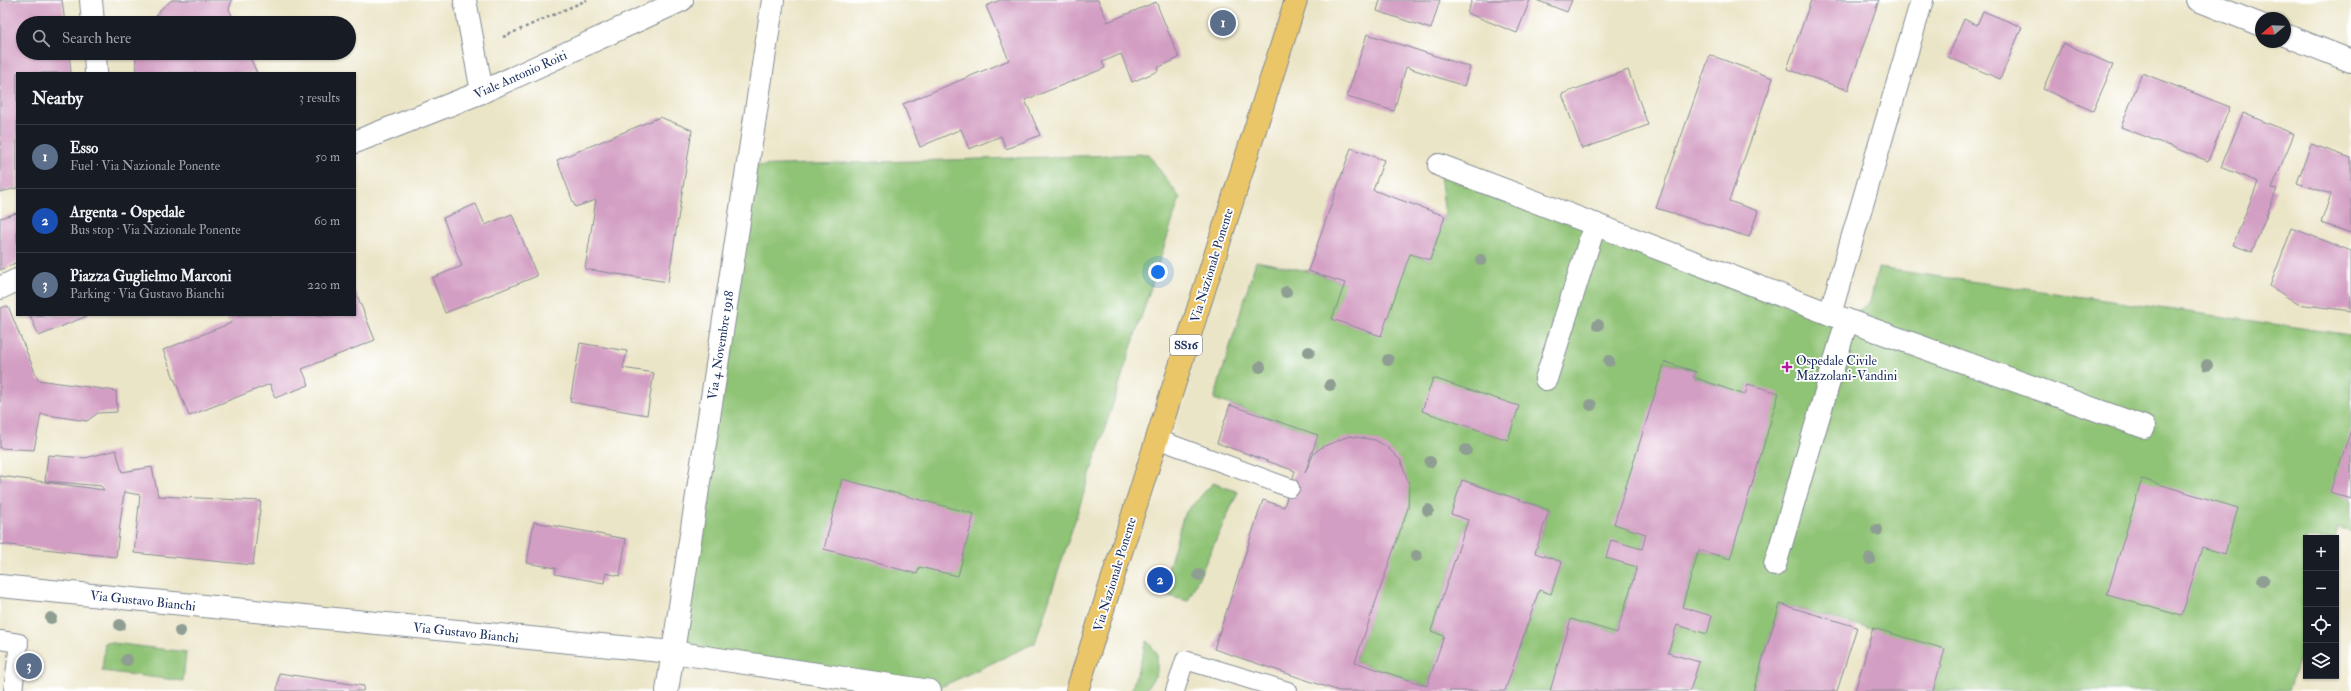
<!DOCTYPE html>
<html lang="en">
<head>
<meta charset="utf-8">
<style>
	body { margin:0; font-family:"IM FELL Double Pica",serif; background:#20242c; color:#f1f3f6 }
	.controls { position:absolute; right:12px; bottom:12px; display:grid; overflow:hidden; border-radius:0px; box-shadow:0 1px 3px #0004 }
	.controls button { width:36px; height:36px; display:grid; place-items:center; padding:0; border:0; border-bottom:1px solid #363941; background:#171b24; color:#f1f3f6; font:20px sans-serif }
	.compass { position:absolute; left:2255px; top:12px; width:36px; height:36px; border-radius:50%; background:#171b24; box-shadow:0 1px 3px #0004; rotate:251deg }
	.you { position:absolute; left:1158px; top:272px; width:14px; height:14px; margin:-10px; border:3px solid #fff; border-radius:50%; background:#1a73e8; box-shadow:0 0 0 6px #1a73e833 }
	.badge { display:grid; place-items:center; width:26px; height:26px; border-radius:50%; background:#d690ce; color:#fff; font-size:13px; font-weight:700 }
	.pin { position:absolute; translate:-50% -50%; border:2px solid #fff; box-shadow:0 1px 4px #0006 }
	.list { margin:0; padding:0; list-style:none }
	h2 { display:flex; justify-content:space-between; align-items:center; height:52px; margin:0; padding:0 16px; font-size:17px }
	h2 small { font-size:13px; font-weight:400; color:#9ea1a6 }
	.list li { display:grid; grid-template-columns:26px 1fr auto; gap:12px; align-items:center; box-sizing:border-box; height:64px; padding:0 16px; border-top:1px solid #363941 }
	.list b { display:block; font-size:15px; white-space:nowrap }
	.list p { margin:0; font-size:13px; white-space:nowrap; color:#9ea1a6 }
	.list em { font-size:13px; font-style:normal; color:#9ea1a6 }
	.icon { flex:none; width:22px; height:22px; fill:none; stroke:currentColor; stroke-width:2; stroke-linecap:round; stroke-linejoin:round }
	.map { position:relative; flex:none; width:2351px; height:691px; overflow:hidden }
	.search { position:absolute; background:#171b24; box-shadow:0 1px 3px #0004; left:16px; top:16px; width:340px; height:44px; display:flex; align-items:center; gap:10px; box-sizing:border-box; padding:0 14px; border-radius:22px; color:#9ea1a6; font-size:15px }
	.panel { position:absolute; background:#171b24; box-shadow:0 1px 3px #0004; left:16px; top:72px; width:340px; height:244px; border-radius:0px }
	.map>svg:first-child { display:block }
	.green { fill:#8fc375; stroke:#55796a }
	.building { fill:#d39ec3 }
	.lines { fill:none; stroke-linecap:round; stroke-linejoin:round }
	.lane-casing { stroke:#838a92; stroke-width:20 }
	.street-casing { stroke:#838a92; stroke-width:24 }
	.primary-casing { stroke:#838a92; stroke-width:24 }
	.path { stroke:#838a92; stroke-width:2.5; stroke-dasharray:3 3; stroke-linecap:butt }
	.lane { stroke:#fff; stroke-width:18 }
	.street { stroke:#fff; stroke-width:22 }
	.primary { stroke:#ebc669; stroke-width:22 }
	.tree { fill:#8f9e92 }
	.poi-dot { fill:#b5179e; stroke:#fff; stroke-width:1.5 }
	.labels { text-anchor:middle; stroke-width:3.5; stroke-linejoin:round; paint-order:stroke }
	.shield { fill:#fff; stroke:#5f6d8e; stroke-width:1 }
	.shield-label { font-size:12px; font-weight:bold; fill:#1b2f5e }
	.street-label { font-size:13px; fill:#1b2f5e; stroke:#fff }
	.poi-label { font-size:13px; fill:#1b2f5e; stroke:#fff; text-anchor:start }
</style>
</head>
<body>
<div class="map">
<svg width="2351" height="691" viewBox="0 0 2351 691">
	<rect width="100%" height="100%" fill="#fff"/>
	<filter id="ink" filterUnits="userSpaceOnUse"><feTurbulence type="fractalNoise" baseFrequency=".025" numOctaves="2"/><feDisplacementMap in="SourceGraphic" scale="8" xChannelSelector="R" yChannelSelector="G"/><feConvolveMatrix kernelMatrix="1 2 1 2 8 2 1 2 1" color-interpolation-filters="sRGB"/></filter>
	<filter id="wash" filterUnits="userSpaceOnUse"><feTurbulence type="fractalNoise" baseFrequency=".012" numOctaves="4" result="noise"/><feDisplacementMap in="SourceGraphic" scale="16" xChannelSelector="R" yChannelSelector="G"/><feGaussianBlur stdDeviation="0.9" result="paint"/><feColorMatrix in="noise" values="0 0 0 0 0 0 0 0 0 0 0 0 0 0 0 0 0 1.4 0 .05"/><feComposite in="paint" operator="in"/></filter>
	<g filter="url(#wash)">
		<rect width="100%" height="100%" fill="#ebe5c7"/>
		<!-- green -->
		<g class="green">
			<polygon points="1148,154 1180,198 1035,643 932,691 672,652 747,166"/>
			<polygon points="1439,165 1846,320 1870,302 1878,268 2351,335 2351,533 2338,528 2335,538 2306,538 2306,635 2289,691 1933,691 1944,649 1780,604 1753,691 1690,691 1699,662 1668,653 1699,550 1729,559 1748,384 1745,395 1693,377 1696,371 1665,362 1646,534 1617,633 1571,619 1553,691 1505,691 1539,590 1551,594 1562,562 1535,553 1549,510 1462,480 1468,520 1431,631 1444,636 1427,686 1355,662 1394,544 1291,509 1314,453 1317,435 1214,399 1256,261 1308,271 1345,283 1410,254 1430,260 1445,216"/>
			<polygon points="1213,483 1238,492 1188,601 1161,594 1184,514"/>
			<polygon points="1147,641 1157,653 1157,673 1145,691 1131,691"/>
			<polygon points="105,642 186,652 183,681 102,671"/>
		</g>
		<g id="blocks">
			<!-- building -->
			<g class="building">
				<polygon points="0,0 62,0 65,23 23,23 23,53 69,53 71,73 17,73 17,188 0,192"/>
				<polygon points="172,0 232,0 229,9 235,23 152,23 161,9"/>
				<polygon points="1000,0 1098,0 1108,22 1156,2 1179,58 1157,68 1158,71 1132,82 1121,54 1102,62 1105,68 1025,100 1040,135 1006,149 1001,136 969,149 961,129 920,147 903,104 1009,60 986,6"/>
				<polygon points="1380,0 1440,0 1431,29 1377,11"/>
				<polygon points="1472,0 1530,0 1517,33 1467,13"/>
				<polygon points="1536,0 1572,0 1567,12"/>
				<polygon points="1811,0 1879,0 1848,90 1787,69"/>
				<polygon points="1983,11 2022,27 2000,79 1948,57 1964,19 1977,25"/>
				<polygon points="1367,34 1470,67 1464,86 1406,67 1394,111 1347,97"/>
				<polygon points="2063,43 2113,65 2093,111 2043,89"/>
				<polygon points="135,53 248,53 257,73 137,73"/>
				<polygon points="1710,55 1773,78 1729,201 1758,211 1749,237 1656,208"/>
				<polygon points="1628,70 1648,125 1582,149 1562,94"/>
				<polygon points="2142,73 2230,107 2208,161 2121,127"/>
				<polygon points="2243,113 2294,134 2272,188 2277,189 2252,252 2233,245 2258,182 2221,167"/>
				<polygon points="660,117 692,130 668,282 585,269 596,200 575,207 557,160"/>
				<polygon points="2311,144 2351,158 2351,233 2321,223 2331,194 2297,183"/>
				<polygon points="1351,148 1384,160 1373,190 1445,216 1430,260 1410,254 1381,336 1332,319 1345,283 1308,271"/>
				<polygon points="476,204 485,225 512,214 537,276 445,313 432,278 462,266 443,218"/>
				<polygon points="17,213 17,262 0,270 0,218"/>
				<polygon points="2292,228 2351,251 2351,311 2298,304 2270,286"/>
				<polygon points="355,290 375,340 302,369 309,385 275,398 270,384 189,416 163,350 231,323 227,315 355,315"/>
				<polygon points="8,306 38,380 116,391 117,412 98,413 87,421 41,414 34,450 0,448 0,308"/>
				<polygon points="30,315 89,315 39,336"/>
				<polygon points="580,343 627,351 623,368 654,373 647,415 570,402"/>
				<polygon points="1665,362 1696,372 1693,377 1745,395 1748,384 1779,393 1730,559 1699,550 1682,607 1712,616 1707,634 1677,625 1668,653 1699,662 1690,691 1550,691 1571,619 1617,633 1637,567 1606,558 1611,540 1642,549 1646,534 1614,524"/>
				<polygon points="1433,378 1519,406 1508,440 1422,411"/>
				<polygon points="1230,405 1318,435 1305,473 1314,453 1322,447 1349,436 1375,440 1386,446 1401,461 1409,484 1408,508 1355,662 1427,686 1444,636 1431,631 1468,520 1451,514 1462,480 1549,510 1535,553 1562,562 1551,594 1539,590 1505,691 1339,691 1214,649 1263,500 1284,507 1295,471 1217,443"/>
				<polygon points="2351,430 2351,499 2330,492"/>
				<polygon points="116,450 122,472 152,467 158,496 261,501 253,565 134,553 140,495 124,492 116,557 0,544 0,476 104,490 101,486 45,481 48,455 85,458"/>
				<polygon points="842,479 974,514 958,576 919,567 917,574 824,549"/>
				<polygon points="2142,479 2238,508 2225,554 2202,547 2182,616 2107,595"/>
				<polygon points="534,522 626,539 620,576 606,573 604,583 555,574 556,568 527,563"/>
				<polygon points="1780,604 1857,627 1837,691 1753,691"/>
				<polygon points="1873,628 1945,649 1933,691 1855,691"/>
				<polygon points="279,673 364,686 363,691 277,691"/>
			</g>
		</g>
	</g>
	<g filter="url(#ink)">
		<use href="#blocks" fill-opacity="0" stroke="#838a92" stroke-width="1"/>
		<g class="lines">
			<!-- lane casing -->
			<g class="lane-casing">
				<g id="lane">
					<polyline points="1157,439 1290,488"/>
					<polyline points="0,640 19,643 13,691"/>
					<polyline points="1175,691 1185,660 1288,691"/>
				</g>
			</g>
			<!-- street casing -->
			<g class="street-casing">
				<g id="street">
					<polyline points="91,0 93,23"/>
					<polyline points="465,0 482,92"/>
					<polyline points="2198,0 2261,25"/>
					<polyline points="2285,35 2351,61"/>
					<polyline points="95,53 96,73"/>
					<polyline points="355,142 482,92 682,0"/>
					<polyline points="1439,165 1830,314 2144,427"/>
					<polyline points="0,288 17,280"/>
					<polyline points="1830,314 1922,0"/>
					<polyline points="1546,379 1595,224"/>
					<polyline points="1775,565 1847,320"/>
					<polyline points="0,586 672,652 930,691"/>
					<polyline points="667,691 773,0"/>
				</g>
			</g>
			<!-- primary casing -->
			<g class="primary-casing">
				<polyline id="primary" points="1077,691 1296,0"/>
			</g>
			<!-- path -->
			<polyline class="path" points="503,37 587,0"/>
			<!-- lane -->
			<use href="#lane" class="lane"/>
			<!-- street -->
			<use href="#street" class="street"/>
			<!-- primary -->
			<use href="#primary" class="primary"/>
		</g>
		<!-- trees -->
		<g class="tree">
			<circle cx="1481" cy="260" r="6"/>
			<circle cx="1286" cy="292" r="6"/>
			<circle cx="1598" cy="325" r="6"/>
			<circle cx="1309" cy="352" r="6"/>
			<circle cx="1388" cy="360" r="6"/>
			<circle cx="1609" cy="361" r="6"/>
			<circle cx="2207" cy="365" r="6"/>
			<circle cx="1260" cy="367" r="6"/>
			<circle cx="1330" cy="385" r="6"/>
			<circle cx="1591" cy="405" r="6"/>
			<circle cx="1466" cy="450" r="6"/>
			<circle cx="1430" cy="462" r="6"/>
			<circle cx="1428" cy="510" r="6"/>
			<circle cx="1877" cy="530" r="6"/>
			<circle cx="1416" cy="556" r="6"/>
			<circle cx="1870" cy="559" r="6"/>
			<circle cx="1199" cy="575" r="6"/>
			<circle cx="2263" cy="580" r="6"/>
			<circle cx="51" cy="618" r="6"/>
			<circle cx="120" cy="625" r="6"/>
			<circle cx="180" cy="631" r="6"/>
			<circle cx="127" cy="660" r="6"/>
		</g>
	</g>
	<!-- markers -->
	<path class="poi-dot" d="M1785 361h4v4h4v4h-4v4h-4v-4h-4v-4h4z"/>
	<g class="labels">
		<!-- shield labels -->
		<rect class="shield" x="1170" y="335" width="32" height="20" rx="3"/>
		<g class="shield-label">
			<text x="1186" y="349">SS16</text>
		</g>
		<!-- street labels -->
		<g class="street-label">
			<text transform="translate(520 74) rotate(-24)" y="5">Viale Antonio Roiti</text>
			<text transform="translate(1211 265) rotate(-73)" y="5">Via Nazionale Ponente</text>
			<text transform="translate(720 345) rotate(-81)" y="5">Via 4 Novembre 1918</text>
			<text transform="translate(1114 574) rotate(-73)" y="5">Via Nazionale Ponente</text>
			<text transform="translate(143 600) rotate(6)" y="5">Via Gustavo Bianchi</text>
			<text transform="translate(466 632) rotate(6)" y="5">Via Gustavo Bianchi</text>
		</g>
		<!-- poi labels -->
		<g class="poi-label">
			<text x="1796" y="365">Ospedale Civile<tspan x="1796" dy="15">Mazzolani-Vandini</tspan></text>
		</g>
	</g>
</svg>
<div class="controls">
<button>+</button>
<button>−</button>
<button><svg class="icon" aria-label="locate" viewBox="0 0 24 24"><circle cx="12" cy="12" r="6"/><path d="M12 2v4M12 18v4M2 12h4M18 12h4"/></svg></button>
<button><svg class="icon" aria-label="layers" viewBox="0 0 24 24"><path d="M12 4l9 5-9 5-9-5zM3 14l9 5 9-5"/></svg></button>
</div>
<svg class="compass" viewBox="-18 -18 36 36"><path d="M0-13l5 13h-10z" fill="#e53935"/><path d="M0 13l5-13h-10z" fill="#9ea1a6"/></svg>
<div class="you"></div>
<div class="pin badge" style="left:1223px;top:23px;background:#5c6f8a">1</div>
<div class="pin badge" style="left:1160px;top:580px;background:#1a4fb4">2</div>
<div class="pin badge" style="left:29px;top:666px;background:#5c6f8a">3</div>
<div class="search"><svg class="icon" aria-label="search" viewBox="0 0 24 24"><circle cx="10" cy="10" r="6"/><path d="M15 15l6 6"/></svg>Search here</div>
<section class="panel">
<h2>Nearby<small>3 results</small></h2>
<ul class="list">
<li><span class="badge" style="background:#5c6f8a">1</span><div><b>Esso</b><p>Fuel · Via Nazionale Ponente</p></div><em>50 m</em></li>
<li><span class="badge" style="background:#1a4fb4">2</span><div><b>Argenta - Ospedale</b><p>Bus stop · Via Nazionale Ponente</p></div><em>60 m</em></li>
<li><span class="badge" style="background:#5c6f8a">3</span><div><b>Piazza Guglielmo Marconi</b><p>Parking · Via Gustavo Bianchi</p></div><em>220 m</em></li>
</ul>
</section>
</div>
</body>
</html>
